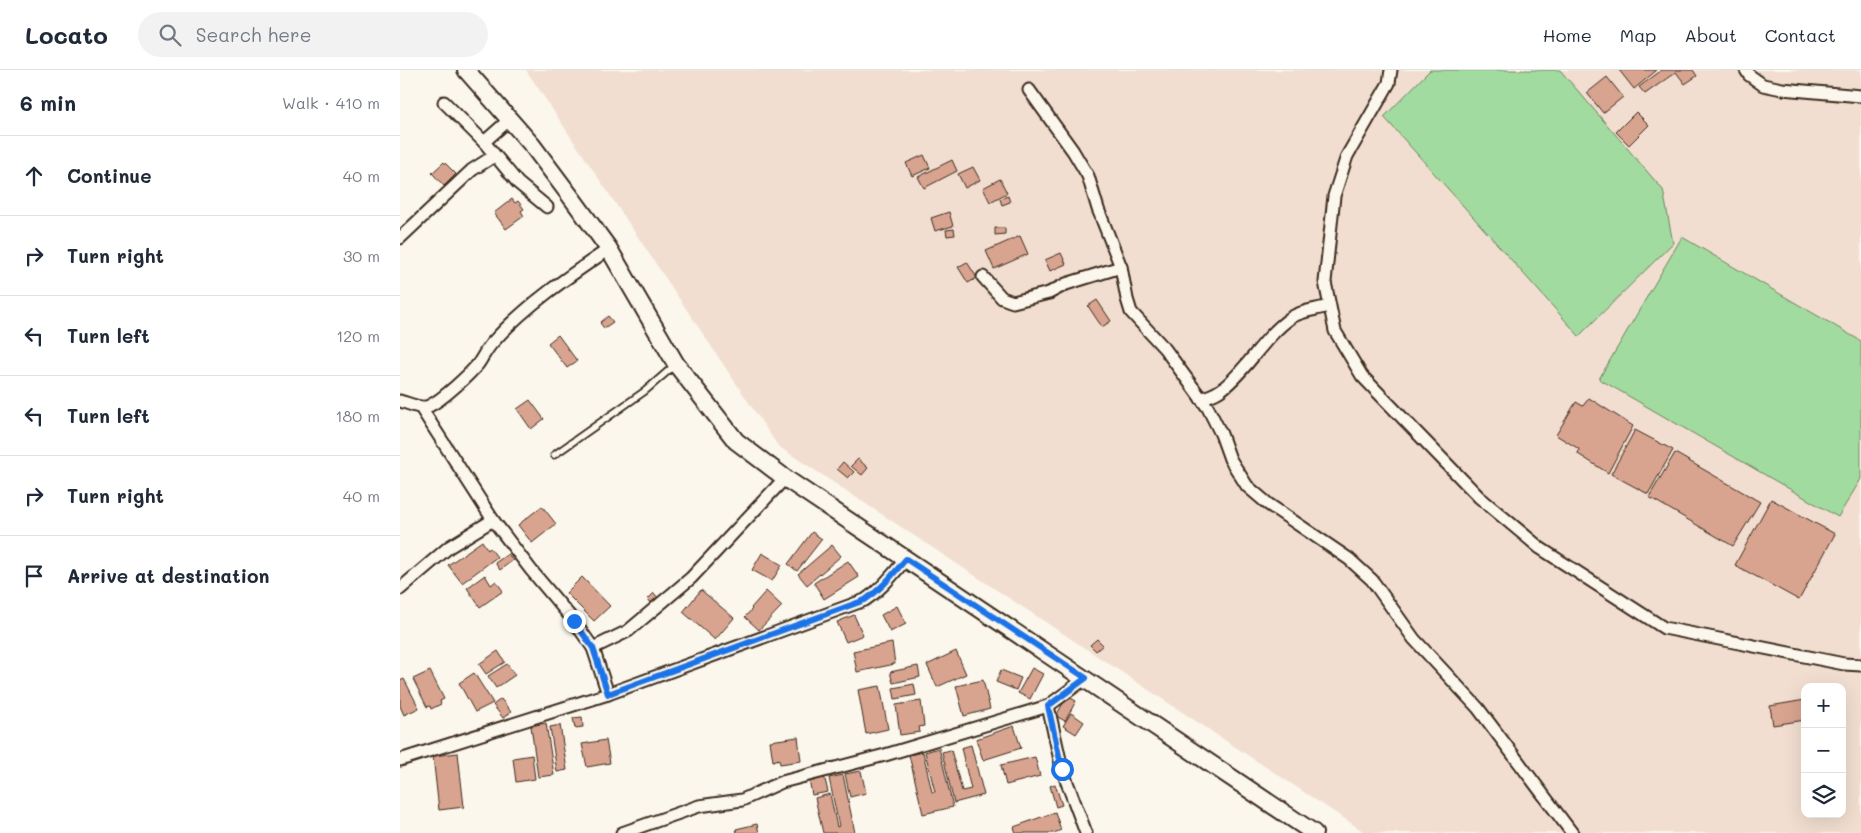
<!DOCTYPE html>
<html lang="en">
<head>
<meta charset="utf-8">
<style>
	body { margin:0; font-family:Mali,sans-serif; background:#f2f2f3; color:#1f2937 }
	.controls { position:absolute; right:15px; bottom:15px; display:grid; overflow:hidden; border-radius:10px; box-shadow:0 5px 20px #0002 }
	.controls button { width:45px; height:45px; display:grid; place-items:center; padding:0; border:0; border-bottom:1px solid #e0e1e3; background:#fff; color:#1f2937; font:25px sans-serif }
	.stop { position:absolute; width:15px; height:15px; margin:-11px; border:4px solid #1a73e8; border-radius:50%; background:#fff }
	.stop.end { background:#1a73e8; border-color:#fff; box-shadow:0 1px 5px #0008 }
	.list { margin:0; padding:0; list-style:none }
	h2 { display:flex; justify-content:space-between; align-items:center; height:65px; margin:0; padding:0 20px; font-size:21px }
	h2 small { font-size:16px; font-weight:400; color:#747a83 }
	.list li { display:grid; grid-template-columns:32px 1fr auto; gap:15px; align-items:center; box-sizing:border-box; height:80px; padding:0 20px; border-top:1px solid #e0e1e3 }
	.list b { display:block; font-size:19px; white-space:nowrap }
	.list em { font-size:16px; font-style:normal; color:#747a83 }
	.icon { flex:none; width:28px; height:28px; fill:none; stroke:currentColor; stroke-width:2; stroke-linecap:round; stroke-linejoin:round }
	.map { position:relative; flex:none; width:1461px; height:763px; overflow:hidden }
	header { display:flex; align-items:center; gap:30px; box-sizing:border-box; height:70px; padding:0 25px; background:#fff; border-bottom:1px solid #e0e1e3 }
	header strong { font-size:24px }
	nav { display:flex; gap:28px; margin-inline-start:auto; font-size:18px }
	.search { width:350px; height:45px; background:#f2f2f3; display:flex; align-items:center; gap:12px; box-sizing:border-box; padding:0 18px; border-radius:28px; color:#747a83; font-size:19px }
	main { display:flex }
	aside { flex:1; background:#fff }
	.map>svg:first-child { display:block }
	.built { fill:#f1ded0; fill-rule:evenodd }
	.green { fill:#a2db9f; stroke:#6e825e }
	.building { fill:#d9a48f; stroke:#3b2a1e }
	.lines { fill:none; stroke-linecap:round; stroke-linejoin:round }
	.lane-casing { stroke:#3b2a1e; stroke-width:9 }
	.street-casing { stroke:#3b2a1e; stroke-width:15 }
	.secondary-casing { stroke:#3b2a1e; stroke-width:20 }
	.lane { stroke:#fbf7ec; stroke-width:5.5 }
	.street { stroke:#fbf7ec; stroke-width:11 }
	.secondary { stroke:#fbf7ec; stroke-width:16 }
	.route { stroke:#1a73e8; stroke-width:6 }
</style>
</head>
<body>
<header>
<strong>Locato</strong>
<div class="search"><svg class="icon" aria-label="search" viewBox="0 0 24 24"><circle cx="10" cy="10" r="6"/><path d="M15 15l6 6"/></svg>Search here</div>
<nav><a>Home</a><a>Map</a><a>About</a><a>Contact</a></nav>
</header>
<main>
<aside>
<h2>6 min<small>Walk · 410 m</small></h2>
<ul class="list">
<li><svg class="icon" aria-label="ahead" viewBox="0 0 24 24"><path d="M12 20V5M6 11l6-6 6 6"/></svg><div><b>Continue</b></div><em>40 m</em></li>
<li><svg class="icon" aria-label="right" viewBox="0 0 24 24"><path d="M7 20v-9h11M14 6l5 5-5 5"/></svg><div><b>Turn right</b></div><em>30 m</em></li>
<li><svg class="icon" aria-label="left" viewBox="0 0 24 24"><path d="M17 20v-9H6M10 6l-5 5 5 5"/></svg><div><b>Turn left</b></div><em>120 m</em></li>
<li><svg class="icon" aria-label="left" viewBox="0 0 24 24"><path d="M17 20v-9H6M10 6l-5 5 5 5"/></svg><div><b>Turn left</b></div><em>180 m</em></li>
<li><svg class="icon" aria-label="right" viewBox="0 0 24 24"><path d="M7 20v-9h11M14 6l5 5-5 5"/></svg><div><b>Turn right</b></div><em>40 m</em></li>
<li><svg class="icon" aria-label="arrive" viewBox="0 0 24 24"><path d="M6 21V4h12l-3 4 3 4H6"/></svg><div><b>Arrive at destination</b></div></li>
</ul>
</aside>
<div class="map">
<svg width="1461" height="763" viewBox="0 0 1461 763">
	<rect width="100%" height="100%" fill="#fbf7ec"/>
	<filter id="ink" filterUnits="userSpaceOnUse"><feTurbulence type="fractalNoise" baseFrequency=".02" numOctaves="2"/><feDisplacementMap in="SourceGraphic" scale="10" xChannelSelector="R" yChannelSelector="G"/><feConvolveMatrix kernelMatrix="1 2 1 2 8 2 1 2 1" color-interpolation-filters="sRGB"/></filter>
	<g filter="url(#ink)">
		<!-- built -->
		<path class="built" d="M126 0H1461V763H966L378 376ZM1405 617H1442V744H1405Z"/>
		<!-- green -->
		<g class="green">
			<polygon points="1030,0 1160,0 1263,120 1273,173 1179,266 984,47"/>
			<polygon points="1282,167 1461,271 1461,409 1438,447 1199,309"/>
		</g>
		<!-- building -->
		<g class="building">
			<polygon points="1219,0 1257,0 1234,19"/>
			<polygon points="1262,0 1293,0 1297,6 1285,14 1276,2 1245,24 1239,17"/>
			<polygon points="1207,7 1223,27 1203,43 1187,23"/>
			<polygon points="1236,42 1249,55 1229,75 1216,62"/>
			<polygon points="524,85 530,98 512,106 506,93"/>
			<polygon points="552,90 557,101 524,118 518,107"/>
			<polygon points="44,92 56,104 44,116 32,103"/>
			<polygon points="573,97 580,110 565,118 558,104"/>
			<polygon points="600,109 607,123 590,132 583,118"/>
			<polygon points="608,126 610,132 602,135 600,129"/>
			<polygon points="112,129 115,133 118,131 124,139 121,141 124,146 106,159 94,143"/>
			<polygon points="549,142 553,156 535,161 531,148"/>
			<polygon points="595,158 605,158 605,164 595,165"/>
			<polygon points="554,159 555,165 547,166 546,160"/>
			<polygon points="620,166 628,184 594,199 586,181"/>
			<polygon points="661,183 666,194 650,201 645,190"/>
			<polygon points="567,192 577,208 568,213 558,197"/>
			<polygon points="697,230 711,251 702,257 688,236"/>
			<polygon points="208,246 213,252 204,258 200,253"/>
			<polygon points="158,265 177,291 167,298 148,273"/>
			<polygon points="1189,328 1233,356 1208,403 1178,384 1179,379 1156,365 1176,332 1183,336"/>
			<polygon points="130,330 144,349 131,359 117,339"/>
			<polygon points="1235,360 1273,380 1248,424 1211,404"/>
			<polygon points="1275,383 1360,432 1333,476 1249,427"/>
			<polygon points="458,389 468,398 462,405 451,396"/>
			<polygon points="443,392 454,402 448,408 437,399"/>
			<polygon points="1371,429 1435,464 1399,530 1335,495"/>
			<polygon points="142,436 156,454 132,473 118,455"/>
			<polygon points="412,462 422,469 397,501 388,494"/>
			<polygon points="82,471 88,480 90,478 97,487 62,513 48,495"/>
			<polygon points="432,475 441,486 407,515 398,504"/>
			<polygon points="362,483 382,495 372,511 352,500"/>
			<polygon points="108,484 113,490 100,500 95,493"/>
			<polygon points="448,491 459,507 424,529 414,513"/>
			<polygon points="85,505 91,515 96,511 103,521 80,537 67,518"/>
			<polygon points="182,507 210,536 194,551 166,523"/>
			<polygon points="301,520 334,548 315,570 283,542"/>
			<polygon points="366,521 382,536 359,560 345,547 352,539 351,538"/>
			<polygon points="254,523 258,528 252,534 248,529"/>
			<polygon points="497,536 506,554 490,562 481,545"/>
			<polygon points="454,545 463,565 446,572 437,552"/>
			<polygon points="697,569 703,575 696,581 690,575"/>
			<polygon points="492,573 495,594 457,602 453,581"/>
			<polygon points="98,581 105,592 86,604 79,594"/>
			<polygon points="556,581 566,604 537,617 527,595"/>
			<polygon points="107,594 115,605 96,618 88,606"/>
			<polygon points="518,596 520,607 493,613 490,602"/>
			<polygon points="632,598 643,604 630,629 618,623"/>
			<polygon points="601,600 621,608 616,620 596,612"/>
			<polygon points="30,601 44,629 40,631 41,634 31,639 30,636 27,637 13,609"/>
			<polygon points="74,603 93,633 75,642 59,613"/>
			<polygon points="4,609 19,638 4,645 0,636 0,611"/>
			<polygon points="583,610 590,639 564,646 556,616"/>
			<polygon points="514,614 516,625 495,629 493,618"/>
			<polygon points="480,616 488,659 466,664 458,620"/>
			<polygon points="667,626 676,631 665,651 656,646"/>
			<polygon points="101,629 111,642 103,648 93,635"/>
			<polygon points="1405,630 1405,650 1373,655 1370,636"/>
			<polygon points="521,631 524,656 519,657 520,662 500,665 496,635"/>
			<polygon points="671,643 684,652 676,664 663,656"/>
			<polygon points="182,647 183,657 175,658 173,648"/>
			<polygon points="146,653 154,705 138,707 131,656"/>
			<polygon points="160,655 167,700 157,702 150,657"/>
			<polygon points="614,656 621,678 583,690 576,669"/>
			<polygon points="398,667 401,691 380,694 379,689 373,691 370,671"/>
			<polygon points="206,670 210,693 187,697 182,674"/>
			<polygon points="571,675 584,725 554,733 542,682 551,680 562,721 571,719 561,678"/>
			<polygon points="539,678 553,737 523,744 509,685 523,682 532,722 535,722 525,682"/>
			<polygon points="58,683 64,737 39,740 33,686"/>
			<polygon points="132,685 135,709 116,712 113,688"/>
			<polygon points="635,687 640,706 606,715 601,695"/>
			<polygon points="461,701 466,723 450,727 445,704"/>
			<polygon points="424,705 428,722 412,725 409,709"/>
			<polygon points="443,705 455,763 423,763 415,728 430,724 437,757 439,756 429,708"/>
			<polygon points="655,714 662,735 656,737 650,716"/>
			<polygon points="655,742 661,760 654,763 616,763 614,757"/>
			<polygon points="357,754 359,763 337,763 336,759"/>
		</g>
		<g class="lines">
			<!-- lane casing -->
			<g class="lane-casing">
				<polyline id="lane" points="154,385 245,321 275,295"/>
			</g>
			<!-- street casing -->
			<g class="street-casing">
				<g id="street">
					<polyline points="991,0 989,13 947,86 934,126 925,212 935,261 962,306 1079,427 1140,478 1264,558 1444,594 1461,595"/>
					<polyline points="1346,0 1349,5 1363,15 1382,19 1461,26"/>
					<polyline points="629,20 673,81 688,106 698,139 721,197 727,229 731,242 765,279 808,338 821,364 830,389 847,416 868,434 949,489 972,510 1014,569 1078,638 1172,763"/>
					<polyline points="44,32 84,72 118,113 147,137"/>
					<polyline points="84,72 110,49"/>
					<polyline points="0,168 72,100 94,86"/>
					<polyline points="583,207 602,228 613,232 649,223 666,214 721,197"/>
					<path d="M801 329C808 326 816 324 822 319 848 299 864 266 892 247 903 240 916 240 928 236"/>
					<path d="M0 331C8 333 21 340 29 336 42 330 69 305 78 294 83 287 87 278 93 272 125 236 169 206 209 179"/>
					<polyline points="21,338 93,450 131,500 174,551 193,578 208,624"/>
					<polyline points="0,519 49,477 93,450"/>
					<polyline points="193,578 228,561 291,508 385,408"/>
					<polyline points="648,636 662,699 686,763"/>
					<path d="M0 690 208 624 465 530C482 519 493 504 506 489"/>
					<polyline points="222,763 299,736 342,730 382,712 485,685 648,636 686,608"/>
				</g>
			</g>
			<!-- secondary casing -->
			<g class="secondary-casing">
				<polyline id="secondary" points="66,0 132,75 174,131 209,179 276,294 336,371 385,408 914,763"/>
			</g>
			<!-- lane -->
			<use href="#lane" class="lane"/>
			<!-- street -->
			<use href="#street" class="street"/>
			<!-- secondary -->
			<use href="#secondary" class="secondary"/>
		</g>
	</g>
	<g class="lines" filter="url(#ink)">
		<!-- route -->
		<path class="route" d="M174 551 193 578 208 624 465 530C482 519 493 504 506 489L686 608 648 636 662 699"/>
	</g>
</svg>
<div class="controls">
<button>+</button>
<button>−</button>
<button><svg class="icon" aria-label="layers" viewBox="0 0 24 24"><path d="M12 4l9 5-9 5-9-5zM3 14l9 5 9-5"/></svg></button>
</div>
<div class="stop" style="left:662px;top:699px"></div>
<div class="stop end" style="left:174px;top:551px"></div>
</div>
</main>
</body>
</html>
